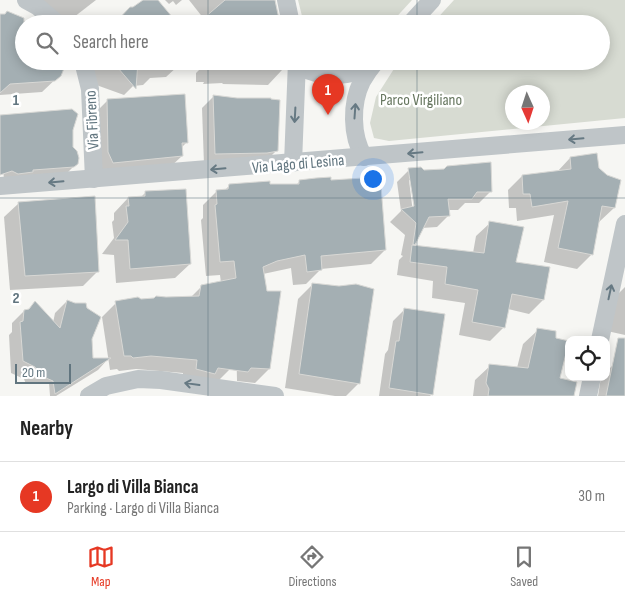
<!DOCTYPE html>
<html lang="en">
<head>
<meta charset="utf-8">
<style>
	body { margin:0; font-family:"Sofia Sans Condensed",sans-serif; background:#f2f2f2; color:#222 }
	.controls { position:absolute; right:15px; bottom:15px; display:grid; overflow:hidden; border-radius:10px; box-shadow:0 2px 12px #0003 }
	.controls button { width:45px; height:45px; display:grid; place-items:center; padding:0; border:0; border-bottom:1px solid #e0e0e0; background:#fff; color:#222; font:25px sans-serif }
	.compass { position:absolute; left:505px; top:85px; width:45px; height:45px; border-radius:50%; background:#fff; box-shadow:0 2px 12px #0003; rotate:177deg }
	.scale { position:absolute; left:15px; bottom:12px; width:56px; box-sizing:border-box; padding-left:5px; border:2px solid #61757f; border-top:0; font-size:14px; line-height:18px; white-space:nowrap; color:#61757f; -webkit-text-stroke:4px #fff; paint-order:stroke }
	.you { position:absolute; left:372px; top:178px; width:18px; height:18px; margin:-12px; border:4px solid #fff; border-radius:50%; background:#1a73e8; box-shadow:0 0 0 8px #1a73e833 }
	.badge { display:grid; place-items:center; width:32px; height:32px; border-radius:50%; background:#e63823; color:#fff; font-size:16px; font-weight:700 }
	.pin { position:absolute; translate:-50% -41px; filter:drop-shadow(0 1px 2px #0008) }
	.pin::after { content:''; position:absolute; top:26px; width:18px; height:15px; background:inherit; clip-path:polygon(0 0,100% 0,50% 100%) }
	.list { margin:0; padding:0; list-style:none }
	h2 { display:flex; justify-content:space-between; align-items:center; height:65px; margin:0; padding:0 20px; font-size:21px }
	h2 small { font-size:16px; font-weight:400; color:#767676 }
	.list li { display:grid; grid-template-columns:32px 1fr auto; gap:15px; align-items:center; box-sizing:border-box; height:70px; padding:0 20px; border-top:1px solid #e0e0e0 }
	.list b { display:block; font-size:19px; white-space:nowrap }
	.list p { margin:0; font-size:16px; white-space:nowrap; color:#767676 }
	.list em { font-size:16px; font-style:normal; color:#767676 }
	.icon { flex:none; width:28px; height:28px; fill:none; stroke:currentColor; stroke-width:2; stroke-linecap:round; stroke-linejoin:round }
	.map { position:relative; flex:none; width:625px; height:396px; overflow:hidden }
	.search { position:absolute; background:#fff; box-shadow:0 2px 12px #0003; left:15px; right:15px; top:15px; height:55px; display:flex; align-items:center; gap:12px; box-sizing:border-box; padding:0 18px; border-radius:28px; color:#767676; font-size:19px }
	.sheet { height:135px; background:#fff }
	nav { display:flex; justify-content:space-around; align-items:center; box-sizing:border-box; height:70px; border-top:1px solid #e0e0e0; background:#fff; font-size:14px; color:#767676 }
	nav a { display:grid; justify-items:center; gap:2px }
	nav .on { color:#e63823 }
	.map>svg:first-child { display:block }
	.green { fill:#d7dbd2; fill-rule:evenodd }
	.shadow { fill:#0003; fill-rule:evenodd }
	.building { fill:#a4afb3; stroke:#d8d8d5 }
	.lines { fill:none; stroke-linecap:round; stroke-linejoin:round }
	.street { stroke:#bfc5c8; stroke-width:18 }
	.oneway { stroke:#667983 }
	.grid { fill:none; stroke:#61757f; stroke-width:1; stroke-opacity:0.55 }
	.labels { text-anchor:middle; stroke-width:5; stroke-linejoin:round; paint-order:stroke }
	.park-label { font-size:16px; fill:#677760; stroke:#fff }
	.street-label { font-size:16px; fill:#61757f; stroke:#fff }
	.grid-label { font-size:16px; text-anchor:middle; font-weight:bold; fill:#61757f; stroke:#fff; stroke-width:5; stroke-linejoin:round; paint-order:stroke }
</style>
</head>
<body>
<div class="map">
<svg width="625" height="396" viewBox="0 0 625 396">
	<rect width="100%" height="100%" fill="#f6f6f3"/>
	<!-- green -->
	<g class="green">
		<polygon points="298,0 412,0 390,24 304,24"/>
		<path d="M454 0H625V118L389 141 374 138 370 123 376 97 399 61H601V24H432ZM542 92V122H512V92Z"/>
	</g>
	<!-- shadow -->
	<g class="shadow">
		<polygon points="23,0 96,0 65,24"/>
		<polygon points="145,0 156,0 175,24 109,24 116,19 120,19"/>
		<polygon points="165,0 182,0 176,5 173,1 169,4"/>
		<polygon points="189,0 274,0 204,19"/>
		<polygon points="8,12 30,24 24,24 24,61 60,75 42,92 0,95 0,15 5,15"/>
		<polygon points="84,61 179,61 178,66 166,77 150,78 143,85 133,86 124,95 88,82"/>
		<polygon points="208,61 282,61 282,70 268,85 222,84 223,83 203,84 204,82 196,82 196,73"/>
		<polygon points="214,96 277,150 265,162 204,165 202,108"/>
		<polygon points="108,100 187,142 181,148 182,156 167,170 98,176 93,115"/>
		<polygon points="0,116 72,130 72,148 77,163 64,176 4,180 2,153 0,153"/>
		<polygon points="570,158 598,168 614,208 599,222 598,222 592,254 577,269 544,262 554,215 517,221 516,208 509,208 508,190 522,176 557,172"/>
		<path d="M409 170 424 171 491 191 479 203H465L458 210H448L449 215 437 227 422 228 412 246 473 253 476 236 490 223 514 263 549 268 543 300 529 314 508 309 504 327 490 341 459 335 465 303 432 298 433 281 397 275 399 260 403 256 401 255 405 235 390 222 401 211 397 182ZM409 180H411L416 212 413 213Z"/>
		<polygon points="364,175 385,250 371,264 321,269 306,284 293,285 291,268 263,274 269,369 255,383 237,381 236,336 230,369 216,383 183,383 183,373 136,369 119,371 117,369 110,370 102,317 116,303 191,297 202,286 221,283 220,275 206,276 201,220 203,218 203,205 217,191 225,190 229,186 296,185 299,182 360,179"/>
		<polygon points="145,193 190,264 175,278 116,283 114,255 102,254 114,238 112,222 114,220 114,213 128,198 140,198"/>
		<polygon points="19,203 98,271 83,286 10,290 4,217"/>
		<polygon points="313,284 359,383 346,396 335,396 285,388 298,299"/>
		<polygon points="625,287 625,335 607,331 618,294"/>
		<polygon points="67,301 90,339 92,359 108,359 98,370 56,396 50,396 49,383 26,384 24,379 11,373 9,335 12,332 12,323 24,311 53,323 55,313"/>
		<polygon points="405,309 432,394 430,396 379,396 385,354 388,350 393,321"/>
		<polygon points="538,330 558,379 572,396 473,396 475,380 490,366 517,368 523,344"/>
		<polygon points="613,365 625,368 625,396 598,396 601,377 606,377 606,372"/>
	</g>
	<!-- building -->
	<g class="building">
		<polygon points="143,0 158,0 178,24 114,24 130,7 133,7"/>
		<polygon points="225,0 275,0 280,24 197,24"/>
		<polygon points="7,11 24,18 24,61 33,61 35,63 38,61 67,61 61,76 55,81 10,84 0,93 0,14 5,14"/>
		<polygon points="112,61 138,61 136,89"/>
		<polygon points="185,94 188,143 182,143 183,156 113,163 108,152 107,99"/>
		<polygon points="213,95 237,98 271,98 271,99 280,100 278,151 267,153 215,154"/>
		<polygon points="72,109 78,114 73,130 73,147 77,151 79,158 78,164 74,167 33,170 33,172 18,174 12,171 0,175 0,115"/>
		<polygon points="597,153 599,168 607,175 621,180 615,208 602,206 593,255 558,248 568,201 532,207 530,194 523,194 522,175 571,169 570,157"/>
		<polygon points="491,162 492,192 477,192 472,199 448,199 450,216 429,217 415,245 413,244 416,223 401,209 414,206 408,168 421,167 424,170 444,169 447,166"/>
		<polygon points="380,173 386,250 321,256 322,270 307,272 305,255 277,261 263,267 267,291 281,291 270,369 251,368 248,372 218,368 215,374 196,369 197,360 151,356 133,358 131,356 124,356 115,301 138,297 141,299 154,298 156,296 166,297 199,296 201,285 236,278 234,261 220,262 215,205 217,204 216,190 228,189 229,184 270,181 270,184 299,184 299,180 316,178 331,177 331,180 363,178 364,174"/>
		<polygon points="186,189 191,264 130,269 128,240 115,240 128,222 126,206 129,206 128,197 145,196 145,191"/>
		<polygon points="95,196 99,272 25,276 18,202"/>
		<polygon points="489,221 524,227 516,262 550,267 544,300 512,294 505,328 472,322 478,290 445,284 447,267 410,262 412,245 484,253"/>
		<polygon points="312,283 339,286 356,284 374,289 360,384 299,374"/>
		<polygon points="67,300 75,303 86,303 87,308 101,317 92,339 93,358 111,358 55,394 53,381 39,375 35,367 23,361 20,322 23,321 24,310 29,309 35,301 60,328"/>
		<polygon points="404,308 445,314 433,395 389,388 396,341 399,341"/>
		<polygon points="537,328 556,331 556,338 569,341 560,378 577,382 574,396 488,396 489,389 486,383 489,364 528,368"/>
		<polygon points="618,338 625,338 625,396 606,396"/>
	</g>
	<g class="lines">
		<!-- street -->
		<g class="street">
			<polyline points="26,0 37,6 58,24"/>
			<polyline points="286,0 291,24"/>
			<polyline points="410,24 432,0"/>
			<polyline points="83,61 90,89 94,179"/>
			<path d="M297 66C321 78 349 79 371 65"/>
			<path d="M364 157C351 136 351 103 362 81 366 74 371 67 376 61"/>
			<polyline points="293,163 297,61"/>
			<polyline points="0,186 625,135"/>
			<polyline points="600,340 625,224"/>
			<polyline points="89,396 106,386 138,379 161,380 275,396"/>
			<polyline points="588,396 592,377"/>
		</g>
	</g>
	<!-- one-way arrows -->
	<defs><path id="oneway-shaft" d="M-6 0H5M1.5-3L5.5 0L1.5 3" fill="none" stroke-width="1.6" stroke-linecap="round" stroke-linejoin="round" transform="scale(1.25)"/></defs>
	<g class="oneway">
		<use href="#oneway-shaft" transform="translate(355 111) rotate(-86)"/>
		<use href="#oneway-shaft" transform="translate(295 115) rotate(93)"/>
		<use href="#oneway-shaft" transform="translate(576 139) rotate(175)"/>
		<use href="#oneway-shaft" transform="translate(415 153) rotate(175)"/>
		<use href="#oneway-shaft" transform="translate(218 169) rotate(175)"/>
		<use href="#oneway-shaft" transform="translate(56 182) rotate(175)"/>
		<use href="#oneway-shaft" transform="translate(610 292) rotate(-78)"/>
		<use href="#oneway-shaft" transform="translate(192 384) rotate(-172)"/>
	</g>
	<!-- grid -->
	<path class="grid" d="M208 0V24M417 0V24M208 61V396M417 61V396M0 198H625"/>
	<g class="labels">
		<!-- park labels -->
		<g class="park-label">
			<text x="421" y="105">Parco Virgiliano</text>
		</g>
		<!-- street labels -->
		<g class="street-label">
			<text transform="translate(91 120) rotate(-93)" y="6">Via Fibreno</text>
			<text transform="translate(298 163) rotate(-5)" y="6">Via Lago di Lesina</text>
		</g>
	</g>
	<g class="grid-label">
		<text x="16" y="105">1</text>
		<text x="16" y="303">2</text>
	</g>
</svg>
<div class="controls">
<button><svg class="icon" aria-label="locate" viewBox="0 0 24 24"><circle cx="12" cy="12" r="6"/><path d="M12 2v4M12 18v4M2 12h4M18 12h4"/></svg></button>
</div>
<svg class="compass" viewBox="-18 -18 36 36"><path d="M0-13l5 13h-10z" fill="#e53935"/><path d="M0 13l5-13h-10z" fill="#767676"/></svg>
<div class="scale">20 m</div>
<div class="you"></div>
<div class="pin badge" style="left:328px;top:115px">1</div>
<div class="search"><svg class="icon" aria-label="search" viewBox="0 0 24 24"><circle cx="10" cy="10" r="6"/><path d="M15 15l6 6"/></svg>Search here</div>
</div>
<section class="sheet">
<h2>Nearby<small></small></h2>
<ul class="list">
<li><span class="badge">1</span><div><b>Largo di Villa Bianca</b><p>Parking · Largo di Villa Bianca</p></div><em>30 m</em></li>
</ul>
</section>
<nav>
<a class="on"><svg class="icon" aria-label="map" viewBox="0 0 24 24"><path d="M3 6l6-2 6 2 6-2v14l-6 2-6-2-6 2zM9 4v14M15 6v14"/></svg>Map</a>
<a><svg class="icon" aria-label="directions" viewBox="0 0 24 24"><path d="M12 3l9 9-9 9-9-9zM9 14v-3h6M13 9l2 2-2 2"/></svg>Directions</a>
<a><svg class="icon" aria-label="saved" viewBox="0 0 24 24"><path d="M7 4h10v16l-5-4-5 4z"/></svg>Saved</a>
</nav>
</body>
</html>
